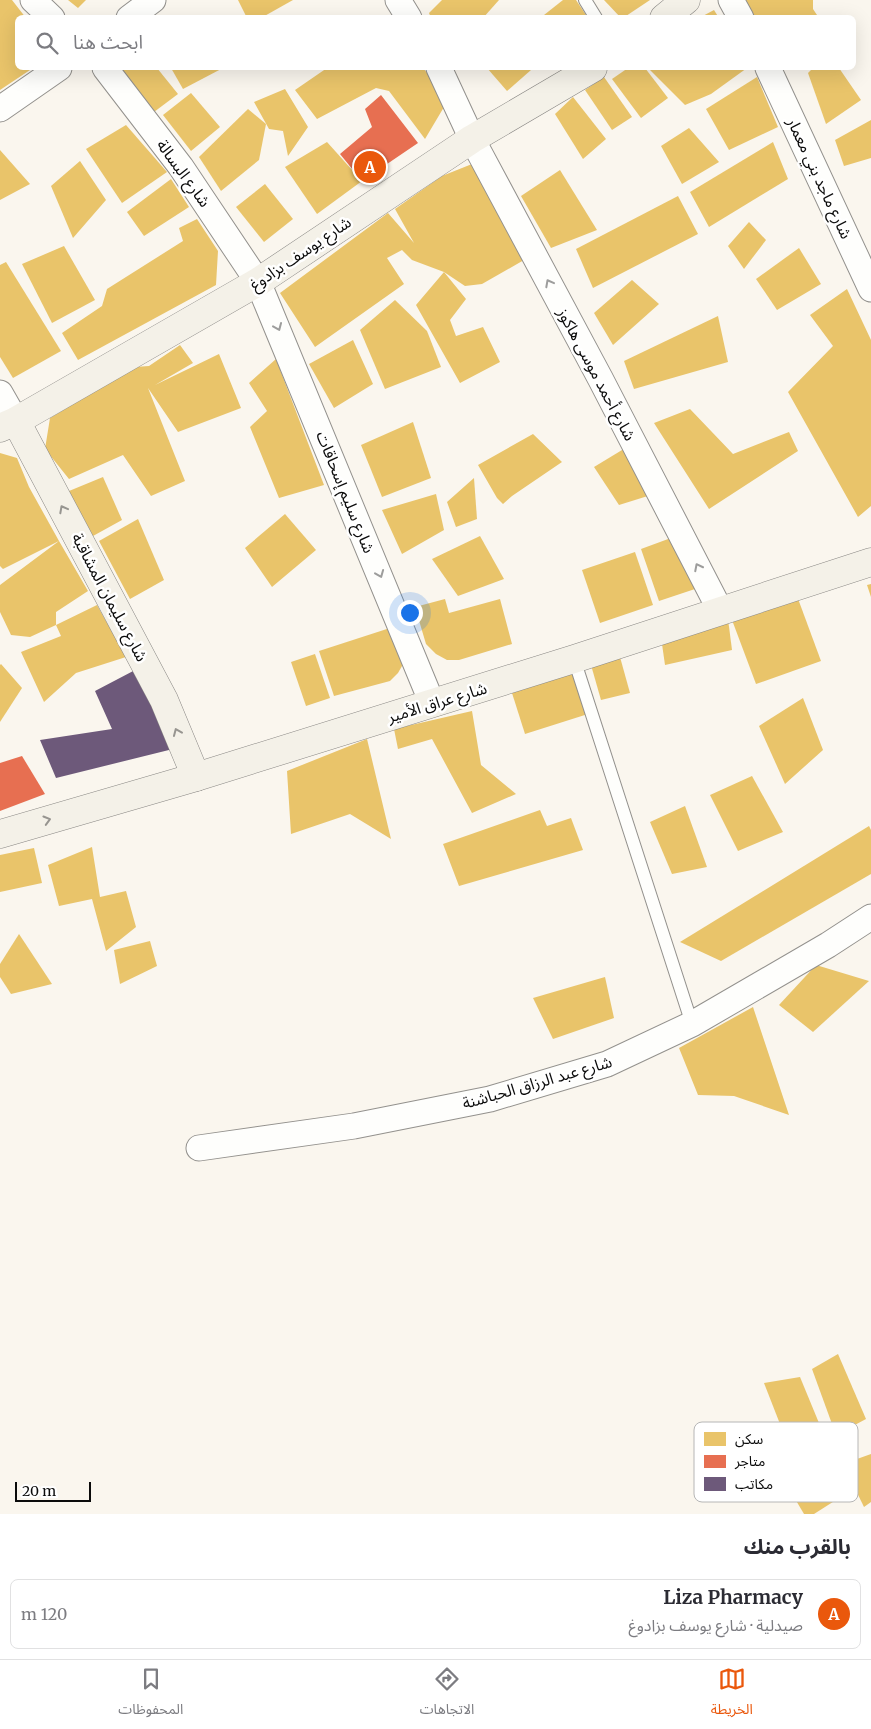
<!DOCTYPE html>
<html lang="ar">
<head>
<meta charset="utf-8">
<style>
	body { margin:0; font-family:Merriweather,"Noto Sans Arabic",serif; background:#f7f7f7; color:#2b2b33; direction:rtl }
	.scale { position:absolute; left:15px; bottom:12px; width:76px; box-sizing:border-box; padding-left:5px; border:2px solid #0b0b0b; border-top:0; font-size:14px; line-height:18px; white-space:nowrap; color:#0b0b0b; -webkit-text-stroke:4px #fff; paint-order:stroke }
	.you { position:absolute; left:409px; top:612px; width:18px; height:18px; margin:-12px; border:4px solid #fff; border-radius:50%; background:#1a73e8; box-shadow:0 0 0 8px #1a73e833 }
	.badge { display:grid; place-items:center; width:32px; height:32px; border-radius:50%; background:#ea580c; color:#fff; font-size:16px; font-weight:700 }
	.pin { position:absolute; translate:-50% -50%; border:2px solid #fff; box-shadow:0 1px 5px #0006 }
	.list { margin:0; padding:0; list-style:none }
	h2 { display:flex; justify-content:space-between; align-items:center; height:65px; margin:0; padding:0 20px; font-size:21px }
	h2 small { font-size:16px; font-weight:400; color:#7c7c81 }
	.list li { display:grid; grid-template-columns:32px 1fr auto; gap:15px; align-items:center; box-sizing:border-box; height:70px; margin:0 10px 10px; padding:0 10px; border:1px solid #e1e1e2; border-radius:8px }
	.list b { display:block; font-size:19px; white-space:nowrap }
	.list p { margin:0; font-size:16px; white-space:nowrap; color:#7c7c81 }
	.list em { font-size:16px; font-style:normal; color:#7c7c81 }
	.icon { flex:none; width:28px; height:28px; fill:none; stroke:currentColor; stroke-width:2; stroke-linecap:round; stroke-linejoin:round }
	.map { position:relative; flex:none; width:871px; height:1514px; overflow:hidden; direction:ltr }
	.search { position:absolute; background:#fff; box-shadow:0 5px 20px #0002; left:15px; right:15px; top:15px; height:55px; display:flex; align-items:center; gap:12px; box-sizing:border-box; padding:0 18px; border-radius:8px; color:#7c7c81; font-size:19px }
	.sheet { height:145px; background:#fff }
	nav { display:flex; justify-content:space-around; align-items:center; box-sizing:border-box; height:70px; border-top:1px solid #e1e1e2; background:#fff; font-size:14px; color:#7c7c81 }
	nav a { display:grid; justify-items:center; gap:2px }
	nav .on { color:#ea580c }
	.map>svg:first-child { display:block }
	.homes { fill:#e9c46a }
	.shops { fill:#e76f51 }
	.offices { fill:#6d597a }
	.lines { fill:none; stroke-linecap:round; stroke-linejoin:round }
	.lane-casing { stroke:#93918d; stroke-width:14 }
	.street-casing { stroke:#93918d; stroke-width:27 }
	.secondary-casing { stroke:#898784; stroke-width:29 }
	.lane { stroke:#fefefc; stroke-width:12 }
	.street { stroke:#fefefc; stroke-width:25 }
	.secondary { stroke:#f4f1e8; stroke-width:28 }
	.oneway { stroke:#9d9d9c }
	.oneway2 { stroke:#979590 }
	.labels { text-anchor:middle; stroke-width:5; stroke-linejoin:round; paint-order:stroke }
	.street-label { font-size:16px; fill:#0b0b0b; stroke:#fff }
	.key { fill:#fff; stroke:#b6b6b6; stroke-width:1 }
	.key-label { font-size:14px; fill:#0b0b0b }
</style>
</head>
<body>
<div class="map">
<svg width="871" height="1514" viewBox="0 0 871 1514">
	<rect width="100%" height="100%" fill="#faf6ee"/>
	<!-- homes -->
	<g class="homes">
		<polygon points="0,0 12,0 26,18 18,18 18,68 33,68 0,90"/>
		<polygon points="68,0 86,0 78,8"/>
		<polygon points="238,0 293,0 261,18 247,18"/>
		<polygon points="442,0 499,0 483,18 431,18 429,13"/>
		<polygon points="563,0 576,0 588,18 546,18 544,15"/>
		<polygon points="604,0 650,0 623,18 621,18"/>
		<polygon points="744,0 813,0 813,9 819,18 754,18"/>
		<polygon points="714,10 719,18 699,18"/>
		<polygon points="119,68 157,68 178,94 154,112"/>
		<polygon points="171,68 223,68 183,89"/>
		<polygon points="327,68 423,68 428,74 444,107 425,139 389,91 376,88 317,119 295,90"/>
		<polygon points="487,68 529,68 531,70 507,91"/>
		<polygon points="628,68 645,68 668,98 641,118 612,79"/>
		<polygon points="648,68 747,68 711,94 685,105"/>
		<polygon points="813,68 839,68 861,100 826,124 808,73"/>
		<polygon points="604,77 632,117 612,130 585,90"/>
		<polygon points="757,77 778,127 729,150 706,109"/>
		<polygon points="285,89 308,127 288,156 283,131 269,129 254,102"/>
		<polygon points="191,93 220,127 191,151 163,115"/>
		<polygon points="573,97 606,139 583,159 555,114"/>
		<polygon points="248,109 266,124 259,160 221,191 199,157"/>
		<polygon points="871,120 871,158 844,166 835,140"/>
		<polygon points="126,125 167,172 122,203 86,149"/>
		<polygon points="689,128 719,162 682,184 661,146"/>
		<polygon points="327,142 362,181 317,214 285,167"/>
		<polygon points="773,142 788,179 709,227 690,192"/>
		<polygon points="0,150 30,184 0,200"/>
		<polygon points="80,161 106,200 73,238 51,186"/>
		<polygon points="472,164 524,260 482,284 465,286 444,272 412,260 402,250 387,258 404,284 315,347 280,293 388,213 414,243 395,209 442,176"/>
		<polygon points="560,170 597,230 551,248 521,196"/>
		<polygon points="171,179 189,207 144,236 127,212"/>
		<polygon points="265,184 293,219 264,242 236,207"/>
		<polygon points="678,196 698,234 593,288 576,249"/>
		<polygon points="197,219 218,251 216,285 78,360 62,333 102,306 107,289 183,241 179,228"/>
		<polygon points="749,222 766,240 744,269 728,246"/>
		<polygon points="64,246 95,300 52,323 22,264"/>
		<polygon points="799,248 821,284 777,310 756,279"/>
		<polygon points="6,262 61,351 13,378 0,357 0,265"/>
		<polygon points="444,272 466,299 450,320 456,336 483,327 500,362 460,383 416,305"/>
		<polygon points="632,280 659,304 613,345 594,313"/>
		<polygon points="847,289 871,340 871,506 858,517 788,392 833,346 810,315"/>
		<polygon points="395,300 427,331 441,367 385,389 360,330"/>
		<polygon points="718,316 728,362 634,389 624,361"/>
		<polygon points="353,340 373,384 334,408 309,364"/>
		<polygon points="180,345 193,363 155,385 219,354 241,408 178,432 148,388 185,481 151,496 123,455 69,479 45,449 50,418 135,367 149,366"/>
		<polygon points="276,359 324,485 279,498 250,427 267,411 249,383"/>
		<polygon points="690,409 733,454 789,432 798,451 709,509 654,423"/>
		<polygon points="413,422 431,478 382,497 361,445"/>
		<polygon points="533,434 562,462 512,496 503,504 497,498 478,465"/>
		<polygon points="627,447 651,495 619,505 594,467"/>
		<polygon points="0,453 17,458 29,487 59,541 88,591 56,612 56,625 30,637 11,635 0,612 0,585 59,541 3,569 0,566"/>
		<polygon points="103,477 122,520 93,536 69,491"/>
		<polygon points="474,478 477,519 456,527 447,502"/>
		<polygon points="436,494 444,530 402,554 382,510"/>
		<polygon points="285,514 316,550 272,587 245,548"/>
		<polygon points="138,519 164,580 130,599 99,541"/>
		<polygon points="679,535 698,588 659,601 641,549"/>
		<polygon points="480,536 504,579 458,596 432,559"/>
		<polygon points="635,552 653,605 600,623 582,570"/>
		<polygon points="871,584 871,597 867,585"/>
		<polygon points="797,596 821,661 756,684 732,620"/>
		<polygon points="445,599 449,613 500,599 512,644 459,660 447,660 436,654 426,644 415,607"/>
		<polygon points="97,605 126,657 76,673 44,702 21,652 61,636 56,625"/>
		<polygon points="728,619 732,650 665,665 661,637"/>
		<polygon points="393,627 403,658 402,666 398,673 390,681 334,696 319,651"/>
		<polygon points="315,654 330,698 306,706 291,662"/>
		<polygon points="620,657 630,693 601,700 591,665"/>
		<polygon points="1,664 22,688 0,722 0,665"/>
		<polygon points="574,672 588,714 525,734 512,693"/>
		<polygon points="803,698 823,750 785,784 759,726"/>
		<polygon points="472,711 481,765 516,794 472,813 432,739 398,749 394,729"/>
		<polygon points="367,739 391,839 350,814 291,834 287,771"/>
		<polygon points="752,776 783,832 738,851 710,795"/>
		<polygon points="685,806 707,867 672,874 650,822"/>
		<polygon points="540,810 547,826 571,818 583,850 459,886 443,844"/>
		<polygon points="869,826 871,830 871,874 721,961 680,942"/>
		<polygon points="92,847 100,897 126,891 136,927 106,951 92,899 59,906 48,865"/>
		<polygon points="34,848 42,883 0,892 0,855"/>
		<polygon points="19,934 52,984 11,994 0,977 0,964"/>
		<polygon points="150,941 157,966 120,984 114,950"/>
		<polygon points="816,965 869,981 813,1032 779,1005"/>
		<polygon points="605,977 614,1018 553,1039 533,998"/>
		<polygon points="753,1007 789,1115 734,1096 698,1095 679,1048"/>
		<polygon points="838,1354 866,1419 836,1435 812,1369"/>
		<polygon points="800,1377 826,1440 796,1465 764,1383"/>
		<polygon points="871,1454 871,1502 864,1507 843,1464"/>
		<polygon points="823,1480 836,1500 814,1514 804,1514 791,1492"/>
	</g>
	<!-- shops -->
	<g class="shops">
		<polygon points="381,95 418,143 362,181 340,154 372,127 365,109"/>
		<polygon points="22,756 45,794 0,811 0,763"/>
	</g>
	<!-- offices -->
	<polygon class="offices" points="137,669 177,748 56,778 40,740 112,729 95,691"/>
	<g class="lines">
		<!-- lane casing -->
		<g class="lane-casing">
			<g id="lane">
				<polyline points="585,0 596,18"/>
				<polyline points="574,659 692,1024"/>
			</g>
		</g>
		<!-- street casing -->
		<g class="street-casing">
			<g id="street">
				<polyline points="33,0 52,18"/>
				<polyline points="398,0 409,18"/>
				<polyline points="731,0 741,18"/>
				<polyline points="129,18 153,0"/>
				<polyline points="105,68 181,167 258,282 432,703"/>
				<polyline points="439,68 472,139 600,378 720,610"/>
				<polyline points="768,68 871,289"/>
				<polyline points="0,109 59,68"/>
				<polyline points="0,393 16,421"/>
				<polyline points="199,1148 354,1126 490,1099 607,1064 692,1024 828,945 871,917"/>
			</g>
		</g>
		<!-- secondary casing -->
		<g class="secondary-casing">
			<g id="secondary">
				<polyline points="664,18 686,0"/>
				<polyline points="16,421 164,700 196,777"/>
				<polyline points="0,428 16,421 258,282 472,139 593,68"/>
				<polyline points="0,834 196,777 574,659 871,562"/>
			</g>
		</g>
		<!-- lane -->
		<use href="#lane" class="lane"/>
		<!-- street -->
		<use href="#street" class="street"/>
		<!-- secondary -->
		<use href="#secondary" class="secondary"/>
	</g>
	<!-- one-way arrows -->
	<defs><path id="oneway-chevron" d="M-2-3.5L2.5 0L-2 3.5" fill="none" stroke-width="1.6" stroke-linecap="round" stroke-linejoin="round" transform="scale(1.25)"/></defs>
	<g class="oneway">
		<use href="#oneway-chevron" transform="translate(549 283) rotate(-118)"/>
		<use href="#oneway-chevron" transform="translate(278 327) rotate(67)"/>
		<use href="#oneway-chevron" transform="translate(698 567) rotate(-117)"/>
		<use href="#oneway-chevron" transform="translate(380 574) rotate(68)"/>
	</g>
	<g class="oneway2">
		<use href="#oneway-chevron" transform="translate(63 509) rotate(-118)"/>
		<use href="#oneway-chevron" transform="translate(177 732) rotate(-113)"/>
		<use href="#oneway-chevron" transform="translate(47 820) rotate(-16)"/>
	</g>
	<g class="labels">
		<!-- street labels -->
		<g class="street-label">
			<text transform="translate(184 173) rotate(54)" y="6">شارع البسالة</text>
			<text transform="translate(820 178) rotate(65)" y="6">شارع ماجد بني معمار</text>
			<text transform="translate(300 253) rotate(-34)" y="6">شارع يوسف بزادوغ</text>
			<text transform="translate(597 374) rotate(62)" y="6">شارع أحمد موسى هاكوز</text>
			<text transform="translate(346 492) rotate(68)" y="6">شارع سليم إسحاقات</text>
			<text transform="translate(110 597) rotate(62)" y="6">شارع سليمان المشاقبة</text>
			<text transform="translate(437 702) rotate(-17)" y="6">شارع عراق الأمير</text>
			<text transform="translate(537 1082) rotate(-16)" y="6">شارع عبد الرزاق الحباشنة</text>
		</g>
	</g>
	<!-- legend -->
	<rect x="694" y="1422" width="164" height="80" rx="8" class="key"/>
	<rect x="704" y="1432" width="22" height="14" fill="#e9c46a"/>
	<rect x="704" y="1455" width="22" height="13" fill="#e76f51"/>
	<rect x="704" y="1477" width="22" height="14" fill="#6d597a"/>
	<g class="key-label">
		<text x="735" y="1444">سكن</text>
		<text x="735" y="1466">متاجر</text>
		<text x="735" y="1489">مكاتب</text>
	</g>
</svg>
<div class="scale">20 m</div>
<div class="you"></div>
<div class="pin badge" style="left:370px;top:167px">A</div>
<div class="search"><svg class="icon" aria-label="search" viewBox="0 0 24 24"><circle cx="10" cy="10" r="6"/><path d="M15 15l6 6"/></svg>ابحث هنا</div>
</div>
<section class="sheet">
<h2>بالقرب منك<small></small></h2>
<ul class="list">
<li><span class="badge">A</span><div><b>Liza Pharmacy</b><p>صيدلية · شارع يوسف بزادوغ</p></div><em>120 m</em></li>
</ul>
</section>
<nav>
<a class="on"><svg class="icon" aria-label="map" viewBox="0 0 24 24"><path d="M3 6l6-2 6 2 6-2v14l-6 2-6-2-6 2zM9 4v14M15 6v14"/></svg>الخريطة</a>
<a><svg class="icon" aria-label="directions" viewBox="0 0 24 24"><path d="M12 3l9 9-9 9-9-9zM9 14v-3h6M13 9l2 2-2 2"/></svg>الاتجاهات</a>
<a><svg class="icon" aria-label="saved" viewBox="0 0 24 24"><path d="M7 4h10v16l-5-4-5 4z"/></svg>المحفوظات</a>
</nav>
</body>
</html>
